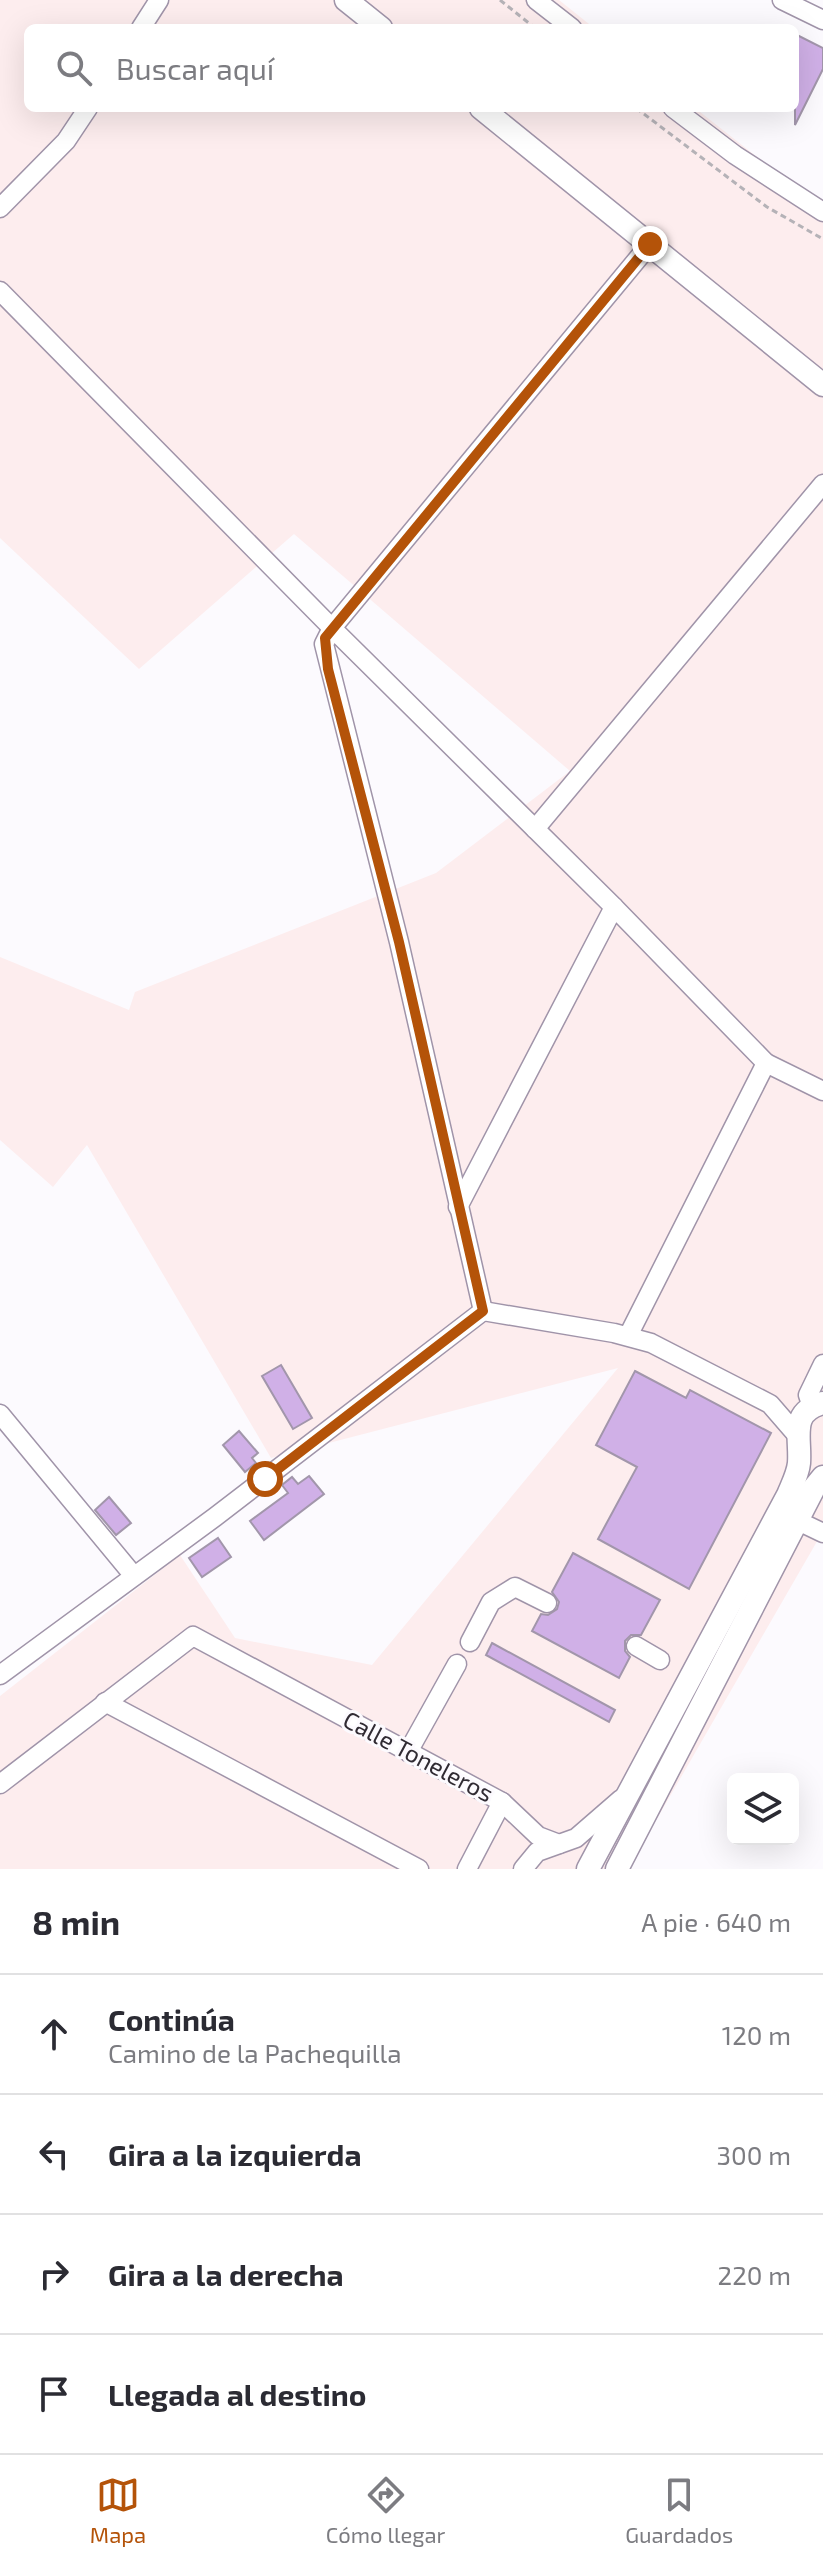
<!DOCTYPE html>
<html lang="es">
<head>
<meta charset="utf-8">
<style>
	body { margin:0; font-family:"Exo 2",sans-serif; background:#f7f7f7; color:#2b2b33 }
	.controls { position:absolute; right:24px; bottom:24px; display:grid; overflow:hidden; border-radius:12px; box-shadow:0 8px 32px #0002 }
	.controls button { width:72px; height:72px; display:grid; place-items:center; padding:0; border:0; border-bottom:2px solid #e1e1e2; background:#fff; color:#2b2b33; font:40px sans-serif }
	.stop { position:absolute; width:24px; height:24px; margin:-18px; border:6px solid #b45309; border-radius:50%; background:#fff }
	.stop.end { background:#b45309; border-color:#fff; box-shadow:0 2px 8px #0008 }
	.list { margin:0; padding:0; list-style:none }
	h2 { display:flex; justify-content:space-between; align-items:center; height:104px; margin:0; padding:0 32px; font-size:34px }
	h2 small { font-size:26px; font-weight:400; color:#7c7c81 }
	.list li { display:grid; grid-template-columns:52px 1fr auto; gap:24px; align-items:center; box-sizing:border-box; height:120px; padding:0 32px; border-top:2px solid #e1e1e2 }
	.list b { display:block; font-size:30px; white-space:nowrap }
	.list p { margin:0; font-size:26px; white-space:nowrap; color:#7c7c81 }
	.list em { font-size:26px; font-style:normal; color:#7c7c81 }
	.icon { flex:none; width:44px; height:44px; fill:none; stroke:currentColor; stroke-width:2; stroke-linecap:round; stroke-linejoin:round }
	.map { position:relative; flex:none; width:823px; height:1869px; overflow:hidden }
	.search { position:absolute; background:#fff; box-shadow:0 8px 32px #0002; left:24px; right:24px; top:24px; height:88px; display:flex; align-items:center; gap:20px; box-sizing:border-box; padding:0 28px; border-radius:12px; color:#7c7c81; font-size:30px }
	.sheet { height:584px; background:#fff }
	nav { display:flex; justify-content:space-around; align-items:center; box-sizing:border-box; height:112px; border-top:2px solid #e1e1e2; background:#fff; font-size:22px; color:#7c7c81 }
	nav a { display:grid; justify-items:center; gap:4px }
	nav .on { color:#b45309 }
	.map>svg:first-child { display:block }
	.industrial { fill:#fdedee }
	.building { fill:#d0b0e7; stroke:#a296ab; stroke-width:2 }
	.lines { fill:none; stroke-linecap:round; stroke-linejoin:round }
	.minor-casing { stroke:#a094a9; stroke-width:21 }
	.major-casing { stroke:#a094a9; stroke-width:25 }
	.path { stroke:#b5b2b7; stroke-width:3; stroke-dasharray:6 4; stroke-linecap:butt }
	.minor { stroke:#fff; stroke-width:18 }
	.major { stroke:#fff; stroke-width:22 }
	.route { stroke:#b45309; stroke-width:10 }
	.labels { text-anchor:middle; stroke-width:6; stroke-linejoin:round; paint-order:stroke }
	.street-label { font-size:24px; fill:#302b33; stroke:#fcfafe }
</style>
</head>
<body>
<div class="map">
<svg width="823" height="1869" viewBox="0 0 823 1869">
	<rect width="100%" height="100%" fill="#fcfafe"/>
	<!-- industrial -->
	<polygon class="industrial" points="0,0 559,0 594,28 28,28 28,108 695,108 823,209 823,1531 628,1869 0,1869 0,1696 180,1555 235,1638 372,1665 618,1368 271,1458 87,1145 53,1187 0,1140 0,957 129,1010 135,992 436,873 570,771 294,534 139,669 0,538"/>
	<!-- building -->
	<g class="building">
		<polygon points="795,34 823,48 823,69 795,125"/>
		<polygon points="281,1365 312,1418 293,1429 262,1376"/>
		<polygon points="635,1371 686,1398 690,1390 771,1433 689,1589 598,1539 637,1467 596,1445"/>
		<polygon points="239,1431 258,1453 252,1458 256,1463 245,1472 223,1445"/>
		<polygon points="309,1476 324,1494 264,1540 250,1521 288,1493 282,1485 292,1477 298,1484"/>
		<polygon points="109,1497 131,1523 116,1535 95,1510"/>
		<polygon points="218,1538 231,1557 202,1577 189,1558"/>
		<polygon points="573,1553 660,1600 641,1635 631,1635 625,1641 625,1651 630,1657 619,1678 532,1631 541,1614 548,1615 557,1609 559,1602 552,1592"/>
		<polygon points="492,1643 615,1710 609,1722 486,1655"/>
	</g>
	<g class="lines">
		<!-- minor casing -->
		<g class="minor-casing">
			<g id="minor">
				<polyline points="536,0 572,28"/>
				<polyline points="782,0 823,20"/>
				<polyline points="141,28 159,0"/>
				<polyline points="673,108 735,155 823,212"/>
				<polyline points="0,208 66,141 88,108"/>
				<polyline points="0,291 332,628 614,907"/>
				<polyline points="535,829 823,484"/>
				<polyline points="766,1063 823,1091"/>
				<polyline points="458,1207 614,907 766,1063 628,1336"/>
				<polyline points="483,1311 399,942 324,644 332,628 650,244"/>
				<polyline points="483,1311 614,1333 651,1343 770,1404 796,1434"/>
				<polyline points="812,1407 808,1395 823,1364"/>
				<polyline points="0,1414 134,1576"/>
				<polyline points="798,1521 823,1533"/>
				<polyline points="470,1642 491,1602 515,1587 547,1603"/>
				<polyline points="636,1646 660,1660"/>
				<polyline points="0,1675 215,1517 483,1311"/>
				<polyline points="105,1702 419,1869"/>
				<polyline points="408,1752 457,1664"/>
				<polyline points="0,1784 193,1636 502,1802 538,1836 559,1844"/>
				<polyline points="467,1869 502,1802"/>
				<polyline points="523,1869 537,1852 576,1838 621,1799"/>
			</g>
		</g>
		<!-- major casing -->
		<g class="major-casing">
			<g id="major">
				<polyline points="346,0 381,28"/>
				<polyline points="481,108 823,385"/>
				<path d="M588 1869 788 1495C792 1485 798 1474 799 1463 801 1437 789 1412 823 1403"/>
				<polyline points="617,1869 814,1488 823,1477"/>
			</g>
		</g>
		<!-- path -->
		<g class="path">
			<polyline points="500,0 535,28"/>
			<polyline points="636,108 767,207 823,239"/>
		</g>
		<!-- minor -->
		<use href="#minor" class="minor"/>
		<!-- major -->
		<use href="#major" class="major"/>
	</g>
	<g class="lines">
		<!-- route -->
		<polyline class="route" points="265,1479 483,1311 399,942 328,669 325,638 650,244"/>
	</g>
	<g class="labels">
		<!-- street labels -->
		<g class="street-label">
			<text transform="translate(418 1757) rotate(28)" y="8">Calle Toneleros</text>
		</g>
	</g>
</svg>
<div class="controls">
<button><svg class="icon" aria-label="layers" viewBox="0 0 24 24"><path d="M12 4l9 5-9 5-9-5zM3 14l9 5 9-5"/></svg></button>
</div>
<div class="stop" style="left:265px;top:1479px"></div>
<div class="stop end" style="left:650px;top:244px"></div>
<div class="search"><svg class="icon" aria-label="search" viewBox="0 0 24 24"><circle cx="10" cy="10" r="6"/><path d="M15 15l6 6"/></svg>Buscar aquí</div>
</div>
<section class="sheet">
<h2>8 min<small>A pie · 640 m</small></h2>
<ul class="list">
<li><svg class="icon" aria-label="ahead" viewBox="0 0 24 24"><path d="M12 20V5M6 11l6-6 6 6"/></svg><div><b>Continúa</b><p>Camino de la Pachequilla</p></div><em>120 m</em></li>
<li><svg class="icon" aria-label="left" viewBox="0 0 24 24"><path d="M17 20v-9H6M10 6l-5 5 5 5"/></svg><div><b>Gira a la izquierda</b></div><em>300 m</em></li>
<li><svg class="icon" aria-label="right" viewBox="0 0 24 24"><path d="M7 20v-9h11M14 6l5 5-5 5"/></svg><div><b>Gira a la derecha</b></div><em>220 m</em></li>
<li><svg class="icon" aria-label="arrive" viewBox="0 0 24 24"><path d="M6 21V4h12l-3 4 3 4H6"/></svg><div><b>Llegada al destino</b></div></li>
</ul>
</section>
<nav>
<a class="on"><svg class="icon" aria-label="map" viewBox="0 0 24 24"><path d="M3 6l6-2 6 2 6-2v14l-6 2-6-2-6 2zM9 4v14M15 6v14"/></svg>Mapa</a>
<a><svg class="icon" aria-label="directions" viewBox="0 0 24 24"><path d="M12 3l9 9-9 9-9-9zM9 14v-3h6M13 9l2 2-2 2"/></svg>Cómo llegar</a>
<a><svg class="icon" aria-label="saved" viewBox="0 0 24 24"><path d="M7 4h10v16l-5-4-5 4z"/></svg>Guardados</a>
</nav>
</body>
</html>
